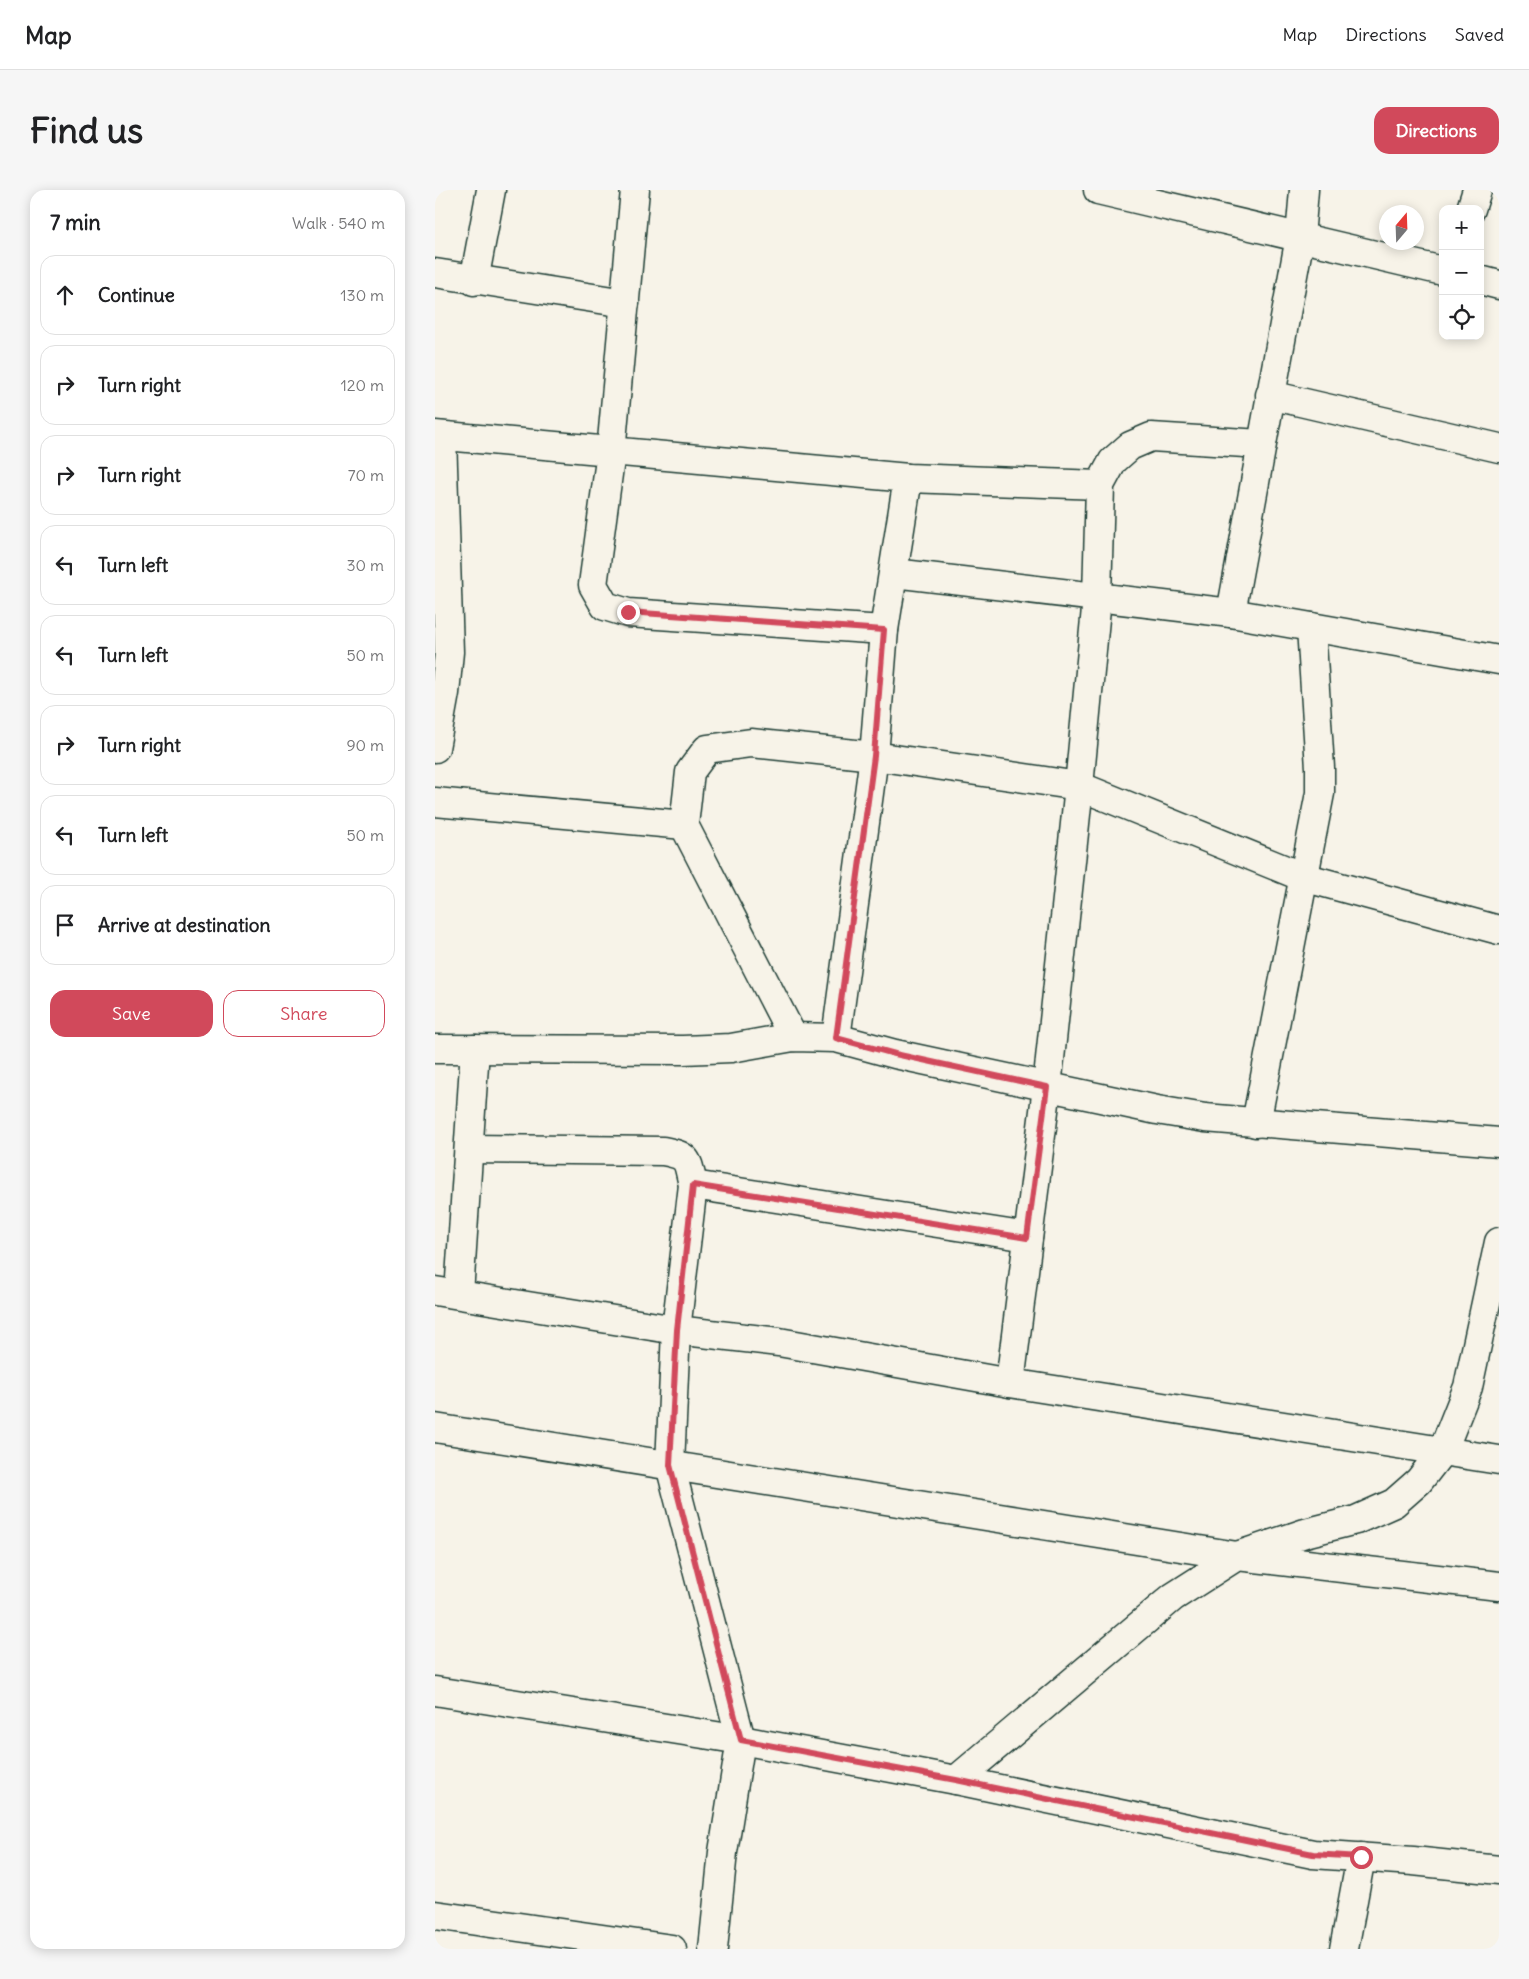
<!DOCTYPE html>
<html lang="en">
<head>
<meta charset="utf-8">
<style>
	body { margin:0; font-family:Delius,sans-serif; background:#f6f6f6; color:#202124 }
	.controls { position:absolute; right:15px; top:15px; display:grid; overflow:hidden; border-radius:10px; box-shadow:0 2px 12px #0003 }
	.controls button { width:45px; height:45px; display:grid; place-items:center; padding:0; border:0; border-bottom:1px solid #e0e0e0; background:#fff; color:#202124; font:25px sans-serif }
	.compass { position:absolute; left:944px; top:15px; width:45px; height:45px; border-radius:50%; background:#fff; box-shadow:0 2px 12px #0003; rotate:19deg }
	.stop { position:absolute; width:15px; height:15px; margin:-11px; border:4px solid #d1495b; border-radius:50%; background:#fff }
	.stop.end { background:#d1495b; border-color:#fff; box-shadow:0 1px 5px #0008 }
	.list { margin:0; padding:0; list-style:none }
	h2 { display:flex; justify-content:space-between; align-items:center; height:65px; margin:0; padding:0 20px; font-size:21px }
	h2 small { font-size:16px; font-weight:400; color:#757577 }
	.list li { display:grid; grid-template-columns:32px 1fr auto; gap:15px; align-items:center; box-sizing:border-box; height:80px; margin:0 10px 10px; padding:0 10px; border:1px solid #e0e0e0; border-radius:15px }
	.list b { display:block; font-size:19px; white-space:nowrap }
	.list em { font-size:16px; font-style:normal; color:#757577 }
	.actions { display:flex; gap:10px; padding:15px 20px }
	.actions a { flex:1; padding:11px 0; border:1px solid #d1495b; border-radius:15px; text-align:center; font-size:18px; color:#d1495b }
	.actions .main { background:#d1495b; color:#fff }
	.icon { flex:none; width:28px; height:28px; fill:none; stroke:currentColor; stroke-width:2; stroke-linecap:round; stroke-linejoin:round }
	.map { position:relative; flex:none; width:1064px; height:1759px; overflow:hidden; border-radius:15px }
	header { display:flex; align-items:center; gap:30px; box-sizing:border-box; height:70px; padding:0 25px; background:#fff; border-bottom:1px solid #e0e0e0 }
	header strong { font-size:24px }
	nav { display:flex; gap:28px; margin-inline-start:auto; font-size:18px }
	.intro { display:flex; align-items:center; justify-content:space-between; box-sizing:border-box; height:120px; padding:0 30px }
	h1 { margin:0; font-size:35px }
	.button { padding:12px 22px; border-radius:15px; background:#d1495b; color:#fff; font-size:18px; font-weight:700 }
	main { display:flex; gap:30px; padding:0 30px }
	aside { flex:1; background:#fff; border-radius:15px; box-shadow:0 2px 12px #0003 }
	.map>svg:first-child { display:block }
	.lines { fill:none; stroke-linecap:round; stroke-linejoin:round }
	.street-casing { stroke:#1f3d34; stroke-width:31 }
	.street { stroke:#f7f3e8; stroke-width:28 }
	.route { stroke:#d1495b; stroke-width:6 }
</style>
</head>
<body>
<header>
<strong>Map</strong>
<nav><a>Map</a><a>Directions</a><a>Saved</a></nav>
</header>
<div class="intro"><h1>Find us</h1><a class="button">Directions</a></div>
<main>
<aside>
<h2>7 min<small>Walk · 540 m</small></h2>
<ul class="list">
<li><svg class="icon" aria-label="ahead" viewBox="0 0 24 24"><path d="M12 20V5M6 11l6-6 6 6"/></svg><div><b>Continue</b></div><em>130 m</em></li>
<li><svg class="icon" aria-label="right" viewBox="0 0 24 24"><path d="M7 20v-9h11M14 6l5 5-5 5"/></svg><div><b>Turn right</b></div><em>120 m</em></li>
<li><svg class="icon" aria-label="right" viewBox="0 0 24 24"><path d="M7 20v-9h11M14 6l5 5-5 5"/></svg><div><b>Turn right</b></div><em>70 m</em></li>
<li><svg class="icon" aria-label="left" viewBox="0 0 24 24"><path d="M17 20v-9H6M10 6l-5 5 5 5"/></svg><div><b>Turn left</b></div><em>30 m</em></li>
<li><svg class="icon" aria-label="left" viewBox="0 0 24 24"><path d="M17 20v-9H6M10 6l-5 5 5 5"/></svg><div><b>Turn left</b></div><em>50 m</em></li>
<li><svg class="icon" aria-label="right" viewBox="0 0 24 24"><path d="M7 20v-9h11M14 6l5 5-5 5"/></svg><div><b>Turn right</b></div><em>90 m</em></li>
<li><svg class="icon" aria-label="left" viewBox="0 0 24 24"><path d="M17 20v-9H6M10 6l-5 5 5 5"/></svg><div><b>Turn left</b></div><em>50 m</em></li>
<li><svg class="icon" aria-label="arrive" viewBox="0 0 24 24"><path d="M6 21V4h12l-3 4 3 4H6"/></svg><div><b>Arrive at destination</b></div></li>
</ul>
<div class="actions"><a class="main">Save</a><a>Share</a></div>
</aside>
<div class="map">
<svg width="1064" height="1759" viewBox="0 0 1064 1759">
	<rect width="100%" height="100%" fill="#f7f3e8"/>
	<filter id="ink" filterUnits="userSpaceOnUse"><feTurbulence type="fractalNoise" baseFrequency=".02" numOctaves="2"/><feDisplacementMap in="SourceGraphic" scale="10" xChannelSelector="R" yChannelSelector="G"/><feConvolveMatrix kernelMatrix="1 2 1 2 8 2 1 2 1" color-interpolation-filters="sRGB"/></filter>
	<g filter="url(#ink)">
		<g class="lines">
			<!-- street casing -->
			<g class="street-casing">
				<g id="street">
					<polyline points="200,0 176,262 158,395 170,416 193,423 449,440"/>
					<polyline points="663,0 1008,81"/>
					<polyline points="1036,19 1042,0"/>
					<polyline points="0,83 190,113"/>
					<polyline points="1045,90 1064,95"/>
					<polyline points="39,91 56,0"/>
					<polyline points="835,205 1064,258"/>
					<polyline points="0,245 473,288 665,295"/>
					<polyline points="459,383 796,423 1064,470"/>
					<polyline points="796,423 865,47 869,0"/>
					<polyline points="0,558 10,503 14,462 7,246"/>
					<polyline points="0,612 249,635 255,582 272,559 316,553 439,566 644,596 868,687 1064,740"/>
					<polyline points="249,635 358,847"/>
					<polyline points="401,848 439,566 449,440 473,288"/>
					<polyline points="0,859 248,860 296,858 358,847 401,848 460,864 722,920 770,928 1064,952"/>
					<polyline points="821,933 885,603 885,578 876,437"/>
					<path d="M34 959 228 961C255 966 252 970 258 995L241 1140 235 1275 306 1550 288 1662 278 1759"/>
					<polyline points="258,995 593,1047"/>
					<polyline points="0,1101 241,1140 344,1152 575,1193 1064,1270"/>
					<polyline points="24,1104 40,859"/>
					<polyline points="575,1193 612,897 644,596 662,408 665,295 678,271 695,256 716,247 826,254"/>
					<polyline points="0,1238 802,1366 1064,1396"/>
					<polyline points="0,1501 306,1550 521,1590 878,1664 978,1671 1064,1680"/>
					<polyline points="521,1590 738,1407 802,1366 870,1343 921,1330 959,1313 984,1291 1008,1260 1033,1197 1064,1052"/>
					<polyline points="0,1725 237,1759"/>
					<polyline points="909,1759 926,1667"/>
				</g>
			</g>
			<!-- street -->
			<use href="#street" class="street"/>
		</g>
	</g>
	<g class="lines" filter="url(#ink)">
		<!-- route -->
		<polyline class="route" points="193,422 449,440 439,566 401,848 460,864 612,897 592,1048 258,995 242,1140 235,1275 306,1550 521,1590 878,1664 926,1667"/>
	</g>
</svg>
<div class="controls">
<button>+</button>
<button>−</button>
<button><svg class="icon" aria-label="locate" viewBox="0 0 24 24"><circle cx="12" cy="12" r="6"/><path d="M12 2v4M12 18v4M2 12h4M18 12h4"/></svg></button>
</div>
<svg class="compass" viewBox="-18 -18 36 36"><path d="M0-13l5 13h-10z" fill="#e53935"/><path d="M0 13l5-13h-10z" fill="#757577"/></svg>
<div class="stop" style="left:926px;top:1667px"></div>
<div class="stop end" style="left:193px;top:422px"></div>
</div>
</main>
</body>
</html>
